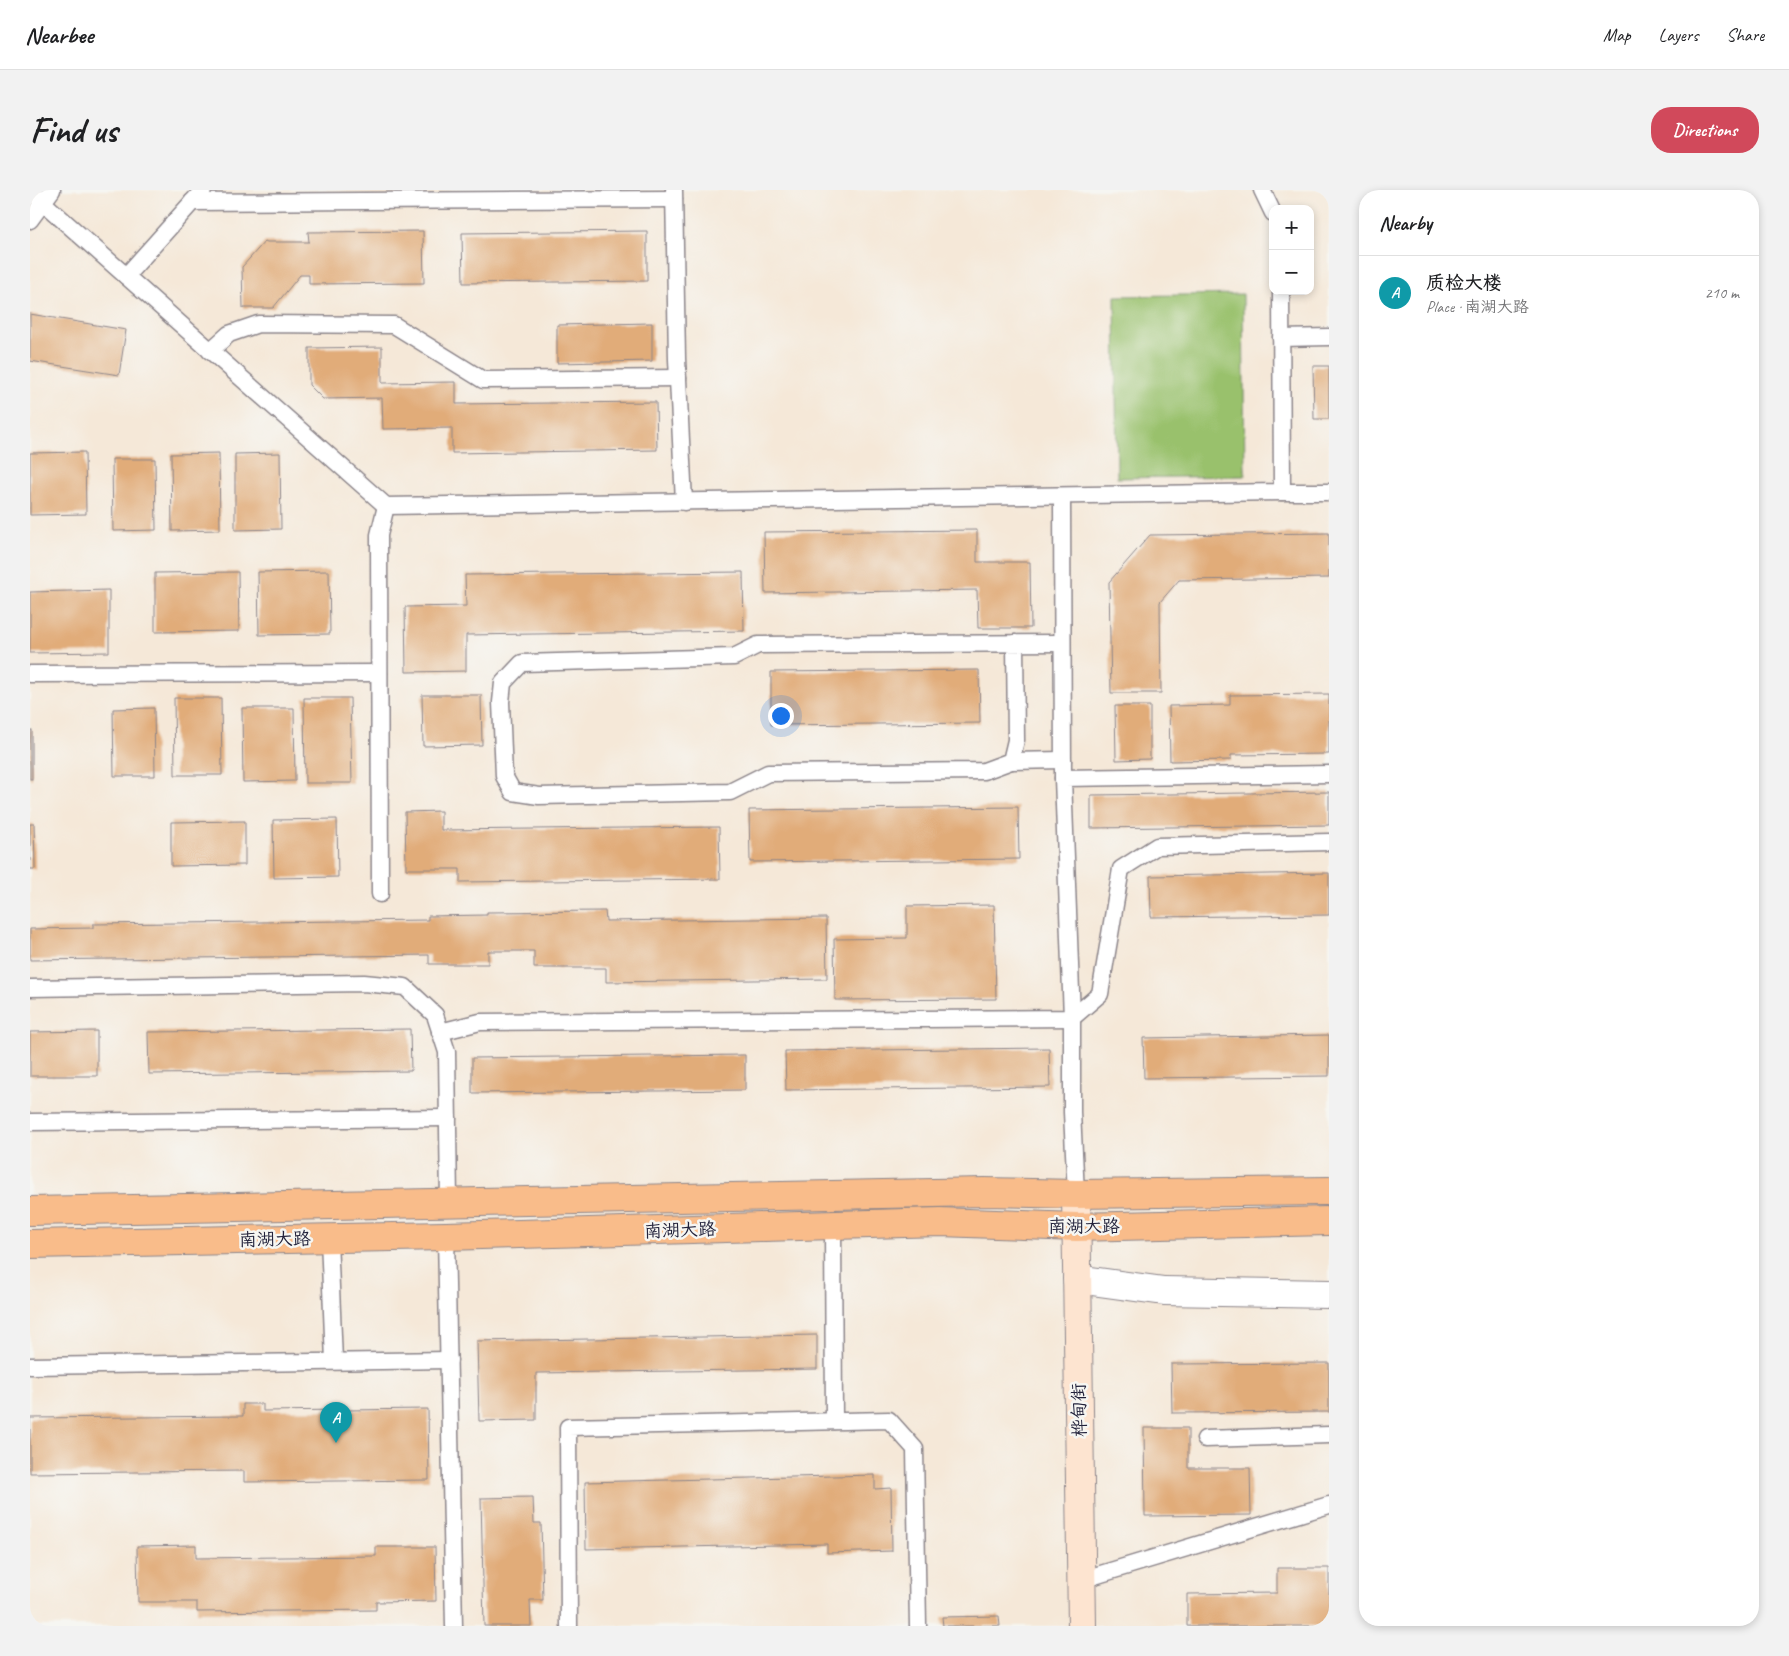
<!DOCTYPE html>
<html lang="en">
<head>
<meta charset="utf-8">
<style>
	body { margin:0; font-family:Caveat,"LXGW WenKai TC",sans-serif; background:#f2f2f2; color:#202124 }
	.controls { position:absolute; right:15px; top:15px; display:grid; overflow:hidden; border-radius:10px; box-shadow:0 2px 8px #0003 }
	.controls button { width:45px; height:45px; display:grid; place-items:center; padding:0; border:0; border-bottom:1px solid #e0e0e0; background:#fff; color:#202124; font:25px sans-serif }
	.you { position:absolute; left:750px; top:525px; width:18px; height:18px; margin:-12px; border:4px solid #fff; border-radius:50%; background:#1a73e8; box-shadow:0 0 0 8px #1a73e833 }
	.badge { display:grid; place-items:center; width:32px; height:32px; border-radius:50%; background:#d1495b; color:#fff; font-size:16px; font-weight:700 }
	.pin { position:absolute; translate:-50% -41px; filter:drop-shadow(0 1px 2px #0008) }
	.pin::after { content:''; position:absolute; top:26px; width:18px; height:15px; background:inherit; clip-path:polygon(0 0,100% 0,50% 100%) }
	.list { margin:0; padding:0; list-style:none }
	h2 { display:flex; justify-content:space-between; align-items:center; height:65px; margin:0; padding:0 20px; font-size:21px }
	h2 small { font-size:16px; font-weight:400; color:#757577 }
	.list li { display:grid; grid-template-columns:32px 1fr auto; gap:15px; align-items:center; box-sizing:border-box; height:75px; padding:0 20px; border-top:1px solid #e0e0e0 }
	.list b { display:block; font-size:19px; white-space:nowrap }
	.list p { margin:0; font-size:16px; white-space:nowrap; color:#757577 }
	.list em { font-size:16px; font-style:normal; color:#757577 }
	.map { position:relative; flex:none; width:1299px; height:1436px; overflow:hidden; border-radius:20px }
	header { display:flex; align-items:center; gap:30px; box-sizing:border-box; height:70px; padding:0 25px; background:#fff; border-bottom:1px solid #e0e0e0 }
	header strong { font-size:24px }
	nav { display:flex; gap:28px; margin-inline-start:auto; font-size:18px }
	.intro { display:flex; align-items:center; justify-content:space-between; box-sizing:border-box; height:120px; padding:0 30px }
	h1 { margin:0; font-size:35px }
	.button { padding:12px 22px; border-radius:20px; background:#d1495b; color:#fff; font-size:18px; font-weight:700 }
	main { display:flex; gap:30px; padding:0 30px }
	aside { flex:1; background:#fff; border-radius:20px; box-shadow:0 2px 8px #0003 }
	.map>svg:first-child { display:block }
	.green { fill:#99c16c; stroke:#5e7254 }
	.building { fill:#e1ac79 }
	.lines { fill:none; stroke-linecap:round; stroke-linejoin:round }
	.lane-casing { stroke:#8c858a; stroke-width:19 }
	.street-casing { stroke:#8c858a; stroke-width:30 }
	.secondary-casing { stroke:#8c858a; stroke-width:30 }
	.primary-casing { stroke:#8c858a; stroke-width:30 }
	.lane { stroke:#fff; stroke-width:16 }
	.street { stroke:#fff; stroke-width:28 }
	.secondary { stroke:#fde4d0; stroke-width:28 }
	.primary { stroke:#f9bc8a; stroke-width:28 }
	.labels { text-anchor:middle; stroke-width:5; stroke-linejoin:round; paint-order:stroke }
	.street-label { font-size:18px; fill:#22223b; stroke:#f6f6f2 }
</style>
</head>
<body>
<header>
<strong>Nearbee</strong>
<nav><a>Map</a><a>Layers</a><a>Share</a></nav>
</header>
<div class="intro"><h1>Find us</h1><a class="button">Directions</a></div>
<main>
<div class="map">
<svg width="1299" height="1436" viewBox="0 0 1299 1436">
	<rect width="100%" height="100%" fill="#f6f6f2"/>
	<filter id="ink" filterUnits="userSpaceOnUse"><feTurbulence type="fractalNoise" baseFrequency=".02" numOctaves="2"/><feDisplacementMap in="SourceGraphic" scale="10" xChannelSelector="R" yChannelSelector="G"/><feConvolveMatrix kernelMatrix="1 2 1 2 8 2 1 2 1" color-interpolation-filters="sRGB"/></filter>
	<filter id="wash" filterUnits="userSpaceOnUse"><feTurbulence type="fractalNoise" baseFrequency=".0096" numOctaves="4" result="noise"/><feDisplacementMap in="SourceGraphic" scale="20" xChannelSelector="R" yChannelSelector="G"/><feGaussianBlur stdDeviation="1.12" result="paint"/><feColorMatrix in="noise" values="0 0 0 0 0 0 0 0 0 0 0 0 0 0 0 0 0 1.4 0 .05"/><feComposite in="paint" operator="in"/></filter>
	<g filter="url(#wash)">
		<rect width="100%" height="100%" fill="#f5e8d8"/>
		<!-- green -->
		<polygon class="green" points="1213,104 1215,286 1087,288 1085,106"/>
		<g id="blocks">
			<!-- building -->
			<g class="building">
				<polygon points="393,41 394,93 279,94 279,85 270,85 243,118 213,118 212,77 235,51 237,52 279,52 278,42"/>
				<polygon points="617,41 617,91 433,93 432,43"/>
				<polygon points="0,124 96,140 89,185 0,171"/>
				<polygon points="622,133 622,171 527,173 527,135"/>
				<polygon points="352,157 352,193 426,192 426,214 626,212 627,260 422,263 422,238 353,239 352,208 293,209 279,195 279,158"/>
				<polygon points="1283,176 1299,176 1299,229 1284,229"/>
				<polygon points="55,262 56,324 0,325 0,263"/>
				<polygon points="189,263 190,340 142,341 141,264"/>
				<polygon points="250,263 251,339 205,340 205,264"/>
				<polygon points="82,269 125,269 126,340 83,341"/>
				<polygon points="947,340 947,372 1000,372 1001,438 948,438 947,400 735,403 734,342"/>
				<polygon points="1299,343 1299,388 1149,390 1130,412 1131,503 1081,503 1079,392 1120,345"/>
				<polygon points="299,381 300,444 229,445 228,382"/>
				<polygon points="208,382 209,441 125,442 125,383"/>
				<polygon points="713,382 714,441 436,445 436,481 376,482 375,417 436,416 435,385"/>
				<polygon points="79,400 79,462 0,463 0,402"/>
				<polygon points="949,480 950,533 741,535 741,482"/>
				<polygon points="1299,504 1299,564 1201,565 1201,570 1140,571 1139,516 1200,515 1200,505"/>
				<polygon points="392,505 451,505 452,555 393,556"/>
				<polygon points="144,508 191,508 192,585 145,585"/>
				<polygon points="274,508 320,508 322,593 275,593"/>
				<polygon points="1085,516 1120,516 1120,569 1086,570"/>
				<polygon points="124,518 125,586 84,586 83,519"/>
				<polygon points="212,518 264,518 265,591 213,592"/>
				<rect x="0" y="540" width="2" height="49"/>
				<polygon points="1299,602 1299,635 1061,638 1061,605"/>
				<polygon points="988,617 989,669 720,672 719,620"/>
				<polygon points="411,621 411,640 689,637 690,689 430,692 430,679 376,679 375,622"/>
				<polygon points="307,629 308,687 244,688 243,630"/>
				<polygon points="215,631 215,675 141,676 141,632"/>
				<polygon points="0,634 4,634 5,679 0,679"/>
				<polygon points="1299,683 1299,725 1121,727 1120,686"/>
				<polygon points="964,715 966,809 805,810 804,749 877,748 877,716"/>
				<polygon points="575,721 576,731 796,728 797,789 576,792 576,778 504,778 504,761 458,761 458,774 399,774 399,765 0,770 0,739 63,738 63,734 398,730 398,726 457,725 457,722"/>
				<polygon points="380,839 381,881 119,884 118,842"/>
				<polygon points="67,841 67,886 0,886 0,842"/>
				<polygon points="1299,845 1299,886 1114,888 1113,848"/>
				<polygon points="1019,858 1020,897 756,900 755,861"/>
				<polygon points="715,865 715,900 442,903 442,868"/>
				<polygon points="787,1145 787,1179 506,1183 506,1230 449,1231 447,1151"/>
				<polygon points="1299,1173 1299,1222 1142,1223 1141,1174"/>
				<polygon points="213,1214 233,1214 233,1221 398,1219 399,1290 214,1292 214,1281 0,1283 0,1228 213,1226"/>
				<polygon points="1114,1238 1158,1238 1158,1278 1220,1278 1221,1325 1115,1326"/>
				<polygon points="845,1285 845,1299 861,1298 862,1361 797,1363 797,1354 556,1359 555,1292"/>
				<polygon points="503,1307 504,1333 511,1333 513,1410 500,1410 501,1436 454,1436 451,1308"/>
				<polygon points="166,1355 166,1368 346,1366 346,1357 405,1357 406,1411 346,1412 346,1420 167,1422 167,1412 108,1412 107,1356"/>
				<polygon points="1247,1378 1299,1378 1299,1436 1157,1436 1157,1404 1247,1403"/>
				<polygon points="969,1426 970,1436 913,1436 912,1427"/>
			</g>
		</g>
	</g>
	<g filter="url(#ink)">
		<use href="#blocks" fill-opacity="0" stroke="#8c858a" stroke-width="1"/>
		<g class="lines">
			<!-- lane casing -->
			<g class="lane-casing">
				<g id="lane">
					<polyline points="644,0 647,169 654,312"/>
					<polyline points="1232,0 1243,23"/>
					<polyline points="0,1 356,316 1252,302 1251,101"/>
					<polyline points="162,12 644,9"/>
					<polyline points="0,30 22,0"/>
					<polyline points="96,86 173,0"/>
					<polyline points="1251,148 1299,147"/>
					<polyline points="180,161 199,144 228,134 364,135 453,190 648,188"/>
					<polyline points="1252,302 1299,302"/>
					<polyline points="1032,306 1033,588"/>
					<polyline points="985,453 986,550 981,571 954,581 738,583 700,602 509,606 483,602 474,586 471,512 473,493 492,473 704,467 728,455 1032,453"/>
					<polyline points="0,484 349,483"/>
					<polyline points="981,571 1033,570"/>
					<polyline points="350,704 349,345 356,316"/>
					<polyline points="0,798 334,793 375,797 405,825 417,862 419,1013"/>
					<polyline points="410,842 450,832 1042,828 1070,804 1091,679 1127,656 1299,652"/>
					<polyline points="0,932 418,928"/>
					<polyline points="1046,1004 1042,922 1042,828 1033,588 1299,584"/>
					<polyline points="803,1035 804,1231"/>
					<polyline points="416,1046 424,1436"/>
					<polyline points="299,1048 304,1171"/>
					<polyline points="0,1176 419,1170"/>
					<polyline points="1175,1249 1299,1245"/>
					<polyline points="1051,1390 1299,1315"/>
					<polyline points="539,1436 538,1237 859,1230 885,1259 888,1436"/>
				</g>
			</g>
			<!-- street casing -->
			<g class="street-casing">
				<polyline id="street" points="1047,1089 1134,1101 1299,1104"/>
			</g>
			<!-- secondary casing -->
			<g class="secondary-casing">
				<polyline id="secondary" points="1046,1004 1052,1436"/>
			</g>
			<!-- primary casing -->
			<g class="primary-casing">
				<g id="primary">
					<polyline points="0,1021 954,1002 1046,1004 1299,1001"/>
					<polyline points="0,1054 416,1046 910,1032 1046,1037 1299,1031"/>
				</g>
			</g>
			<!-- lane -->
			<use href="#lane" class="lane"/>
			<!-- street -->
			<use href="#street" class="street"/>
			<!-- secondary -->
			<use href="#secondary" class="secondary"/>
			<!-- primary -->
			<use href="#primary" class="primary"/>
		</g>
	</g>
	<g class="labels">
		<!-- street labels -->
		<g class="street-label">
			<text x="1054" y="1042">南湖大路</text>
			<text transform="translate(650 1040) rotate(-2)" y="6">南湖大路</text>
			<text transform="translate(245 1049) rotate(-1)" y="6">南湖大路</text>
			<text transform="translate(1049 1220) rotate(-91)" y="6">桦甸街</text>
		</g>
	</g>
</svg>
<div class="controls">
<button>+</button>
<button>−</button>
</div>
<div class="you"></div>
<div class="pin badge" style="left:306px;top:1253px;background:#0f9aa8">A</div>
</div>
<aside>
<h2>Nearby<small></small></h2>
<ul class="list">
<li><span class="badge" style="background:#0f9aa8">A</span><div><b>质检大楼</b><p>Place · 南湖大路</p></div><em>210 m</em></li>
</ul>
</aside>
</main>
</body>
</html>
